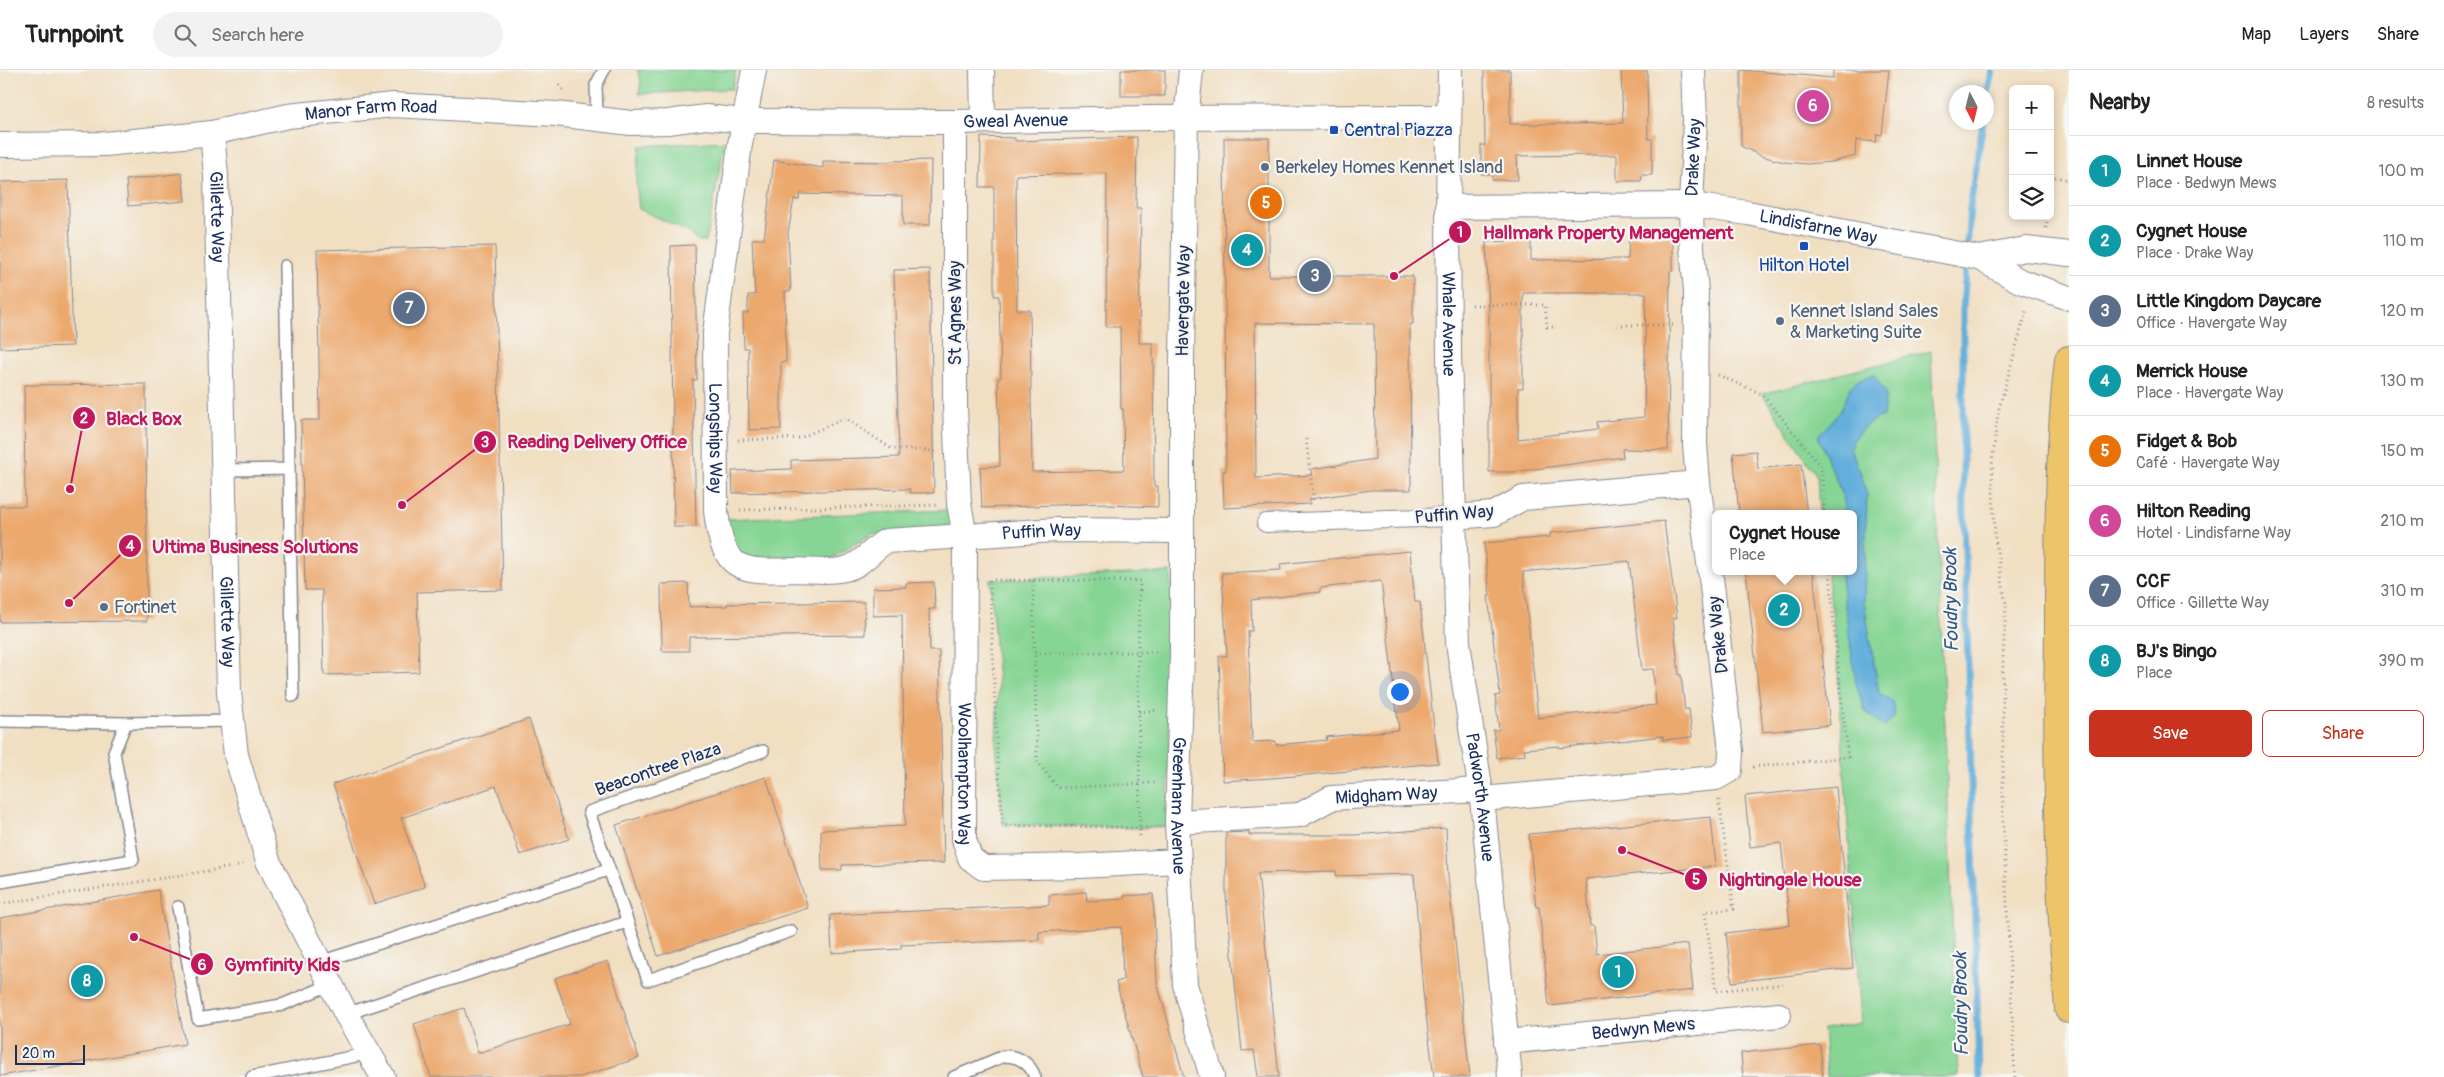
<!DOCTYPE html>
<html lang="en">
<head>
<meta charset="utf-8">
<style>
	body { margin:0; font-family:Pangolin,sans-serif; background:#f2f2f2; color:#222 }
	.controls { position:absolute; right:15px; top:15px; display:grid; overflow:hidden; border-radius:8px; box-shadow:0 2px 8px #0003 }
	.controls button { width:45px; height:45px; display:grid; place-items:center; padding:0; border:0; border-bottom:1px solid #e0e0e0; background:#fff; color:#222; font:25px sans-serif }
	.compass { position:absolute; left:1949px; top:15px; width:45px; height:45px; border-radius:50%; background:#fff; box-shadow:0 2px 8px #0003; rotate:173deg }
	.scale { position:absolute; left:15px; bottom:12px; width:70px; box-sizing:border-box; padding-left:5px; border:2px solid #1b2f5e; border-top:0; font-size:14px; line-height:18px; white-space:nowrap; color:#1b2f5e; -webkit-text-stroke:4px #f6f6f2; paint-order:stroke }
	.you { position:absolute; left:1399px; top:621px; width:18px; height:18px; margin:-12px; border:4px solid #fff; border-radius:50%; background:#1a73e8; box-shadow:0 0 0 8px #1a73e833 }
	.badge { display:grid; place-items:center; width:32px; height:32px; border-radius:50%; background:#c8321e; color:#fff; font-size:16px; font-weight:700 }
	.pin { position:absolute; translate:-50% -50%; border:2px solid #fff; box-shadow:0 1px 5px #0006 }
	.popup { position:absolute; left:1712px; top:440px; width:145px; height:65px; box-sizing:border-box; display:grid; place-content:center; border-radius:8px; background:#fff; filter:drop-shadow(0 1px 4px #0005); font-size:16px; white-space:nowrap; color:#767676 }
	.popup b { font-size:19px; color:#222 }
	.popup::after { content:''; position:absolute; left:50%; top:100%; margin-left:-10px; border:10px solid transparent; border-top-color:#fff }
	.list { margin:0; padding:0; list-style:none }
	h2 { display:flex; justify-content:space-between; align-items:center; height:65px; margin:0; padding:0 20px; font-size:21px }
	h2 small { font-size:16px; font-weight:400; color:#767676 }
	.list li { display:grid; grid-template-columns:32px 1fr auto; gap:15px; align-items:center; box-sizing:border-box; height:70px; padding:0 20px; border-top:1px solid #e0e0e0 }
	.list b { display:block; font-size:19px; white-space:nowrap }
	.list p { margin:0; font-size:16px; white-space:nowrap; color:#767676 }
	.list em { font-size:16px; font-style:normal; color:#767676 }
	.actions { display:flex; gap:10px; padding:15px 20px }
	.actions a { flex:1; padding:11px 0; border:1px solid #c8321e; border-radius:8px; text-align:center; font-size:18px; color:#c8321e }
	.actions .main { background:#c8321e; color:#fff }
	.icon { flex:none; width:28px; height:28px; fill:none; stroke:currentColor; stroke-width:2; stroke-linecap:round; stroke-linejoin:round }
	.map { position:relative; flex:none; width:2069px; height:1007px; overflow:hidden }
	header { display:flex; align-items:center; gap:30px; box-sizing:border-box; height:70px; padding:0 25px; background:#fff; border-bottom:1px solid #e0e0e0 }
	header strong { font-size:24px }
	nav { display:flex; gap:28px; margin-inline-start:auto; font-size:18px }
	.search { width:350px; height:45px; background:#f2f2f2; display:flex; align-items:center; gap:12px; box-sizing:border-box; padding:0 18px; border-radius:28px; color:#767676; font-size:19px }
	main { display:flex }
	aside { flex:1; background:#fff }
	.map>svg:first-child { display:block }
	.green { fill:#87d594; stroke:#518279 }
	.water { fill:#63afdc; stroke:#3f6f9d }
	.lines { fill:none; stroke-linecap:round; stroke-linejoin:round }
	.stream { stroke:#63afdc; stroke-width:7 }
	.building { fill:#eca96e; fill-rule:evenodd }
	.service-casing { stroke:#868790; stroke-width:14 }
	.pedestrian-casing { stroke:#868790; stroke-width:20 }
	.minor-casing { stroke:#868790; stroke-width:26 }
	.trunk-casing { stroke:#868790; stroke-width:30 }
	.path { stroke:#868790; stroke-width:3; stroke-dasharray:1 4; stroke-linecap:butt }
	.service { stroke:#fff; stroke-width:11 }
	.pedestrian { stroke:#fff; stroke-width:18 }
	.minor { stroke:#fff; stroke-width:24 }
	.trunk { stroke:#eec469; stroke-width:28 }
	.transit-dot { fill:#1a4fb4; stroke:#f6f6f2; stroke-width:2 }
	.service-dot { fill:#5c6f8a; stroke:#f6f6f2; stroke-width:2 }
	.labels { text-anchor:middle; stroke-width:4.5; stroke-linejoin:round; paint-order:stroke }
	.street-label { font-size:18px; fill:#1b2f5e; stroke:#f6f6f2 }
	.transit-label { font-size:18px; fill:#164399; stroke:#f6f6f2; text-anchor:start }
	.service-label { font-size:18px; fill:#4e5e75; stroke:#f6f6f2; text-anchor:start }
	.water-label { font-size:19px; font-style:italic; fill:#315584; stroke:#f6f6f2 }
	.leader { fill:none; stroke:#c2185b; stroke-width:2 }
	.callout-dot { fill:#c2185b; stroke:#f6f6f2; stroke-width:2 }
	.mark-label { font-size:15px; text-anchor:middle; font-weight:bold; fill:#fff }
	.callout-label { font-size:19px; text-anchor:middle; font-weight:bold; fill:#c2185b; stroke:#f6f6f2; stroke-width:4.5; stroke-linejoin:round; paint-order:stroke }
</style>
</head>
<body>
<header>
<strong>Turnpoint</strong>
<div class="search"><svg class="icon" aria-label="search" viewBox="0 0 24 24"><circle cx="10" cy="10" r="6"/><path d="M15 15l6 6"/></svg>Search here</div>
<nav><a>Map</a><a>Layers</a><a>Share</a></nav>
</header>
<main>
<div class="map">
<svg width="2069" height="1007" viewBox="0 0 2069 1007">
	<rect width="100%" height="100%" fill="#f6f6f2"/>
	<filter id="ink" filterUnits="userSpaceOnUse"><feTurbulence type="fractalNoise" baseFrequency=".02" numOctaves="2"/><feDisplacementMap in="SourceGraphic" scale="10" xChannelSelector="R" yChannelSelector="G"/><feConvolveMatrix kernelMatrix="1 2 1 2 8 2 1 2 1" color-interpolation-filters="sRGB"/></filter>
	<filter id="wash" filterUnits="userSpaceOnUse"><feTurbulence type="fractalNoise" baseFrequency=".0096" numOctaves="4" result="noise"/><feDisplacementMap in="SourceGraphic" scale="20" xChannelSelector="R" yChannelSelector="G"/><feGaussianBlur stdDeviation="1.12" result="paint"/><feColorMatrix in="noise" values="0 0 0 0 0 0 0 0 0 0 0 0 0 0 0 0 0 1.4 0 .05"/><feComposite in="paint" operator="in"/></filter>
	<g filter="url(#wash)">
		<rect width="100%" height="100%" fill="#f1dfc2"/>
		<!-- green -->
		<g class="green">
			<polygon points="637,0 736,0 732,19 639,24 641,12"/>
			<polygon points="725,71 706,171 698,171 688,162 639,139 636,112 640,76"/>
			<polygon points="1931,281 1958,1007 1827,1007 1823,959 1861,953 1836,574 1827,501 1853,501 1853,444 1819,444 1817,406 1762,324"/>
			<polygon points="952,440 952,452 942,459 872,464 830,489 747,490 725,472 725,449"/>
			<polygon points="1171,502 1168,756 1140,758 1003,755 996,676 998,613 990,510"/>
		</g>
		<!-- water -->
		<path class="water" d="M1874 305 1886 323 1883 346C1867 352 1857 361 1850 378L1861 404 1867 426 1864 532 1879 623 1892 631 1895 646 1885 657 1865 641 1856 613 1840 501H1853V444H1843L1844 430 1818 366C1824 358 1831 353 1837 345 1851 326 1844 310 1874 305Z"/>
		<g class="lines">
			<!-- stream -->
			<g class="stream">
				<polyline points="1986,32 1992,0"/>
				<polyline points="1979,1007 1963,410 1963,240 1970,137 1983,52"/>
			</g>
		</g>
		<g id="blocks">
			<!-- building -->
			<g class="building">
				<rect x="1121" y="0" width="44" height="26"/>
				<polygon points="1484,0 1510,0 1510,54 1567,54 1623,53 1621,0 1647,0 1648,69 1652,69 1652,105 1642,105 1641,111 1617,111 1617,85 1599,85 1517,86 1518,110 1492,110 1492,104 1481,104 1481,75 1485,75"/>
				<polygon points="1741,0 1833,8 1833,0 1889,0 1882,65 1877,64 1876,72 1856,70 1855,86 1832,92 1807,94 1784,92 1761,86 1741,76"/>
				<path d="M981 67 1015 68V71L1137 67 1136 138H1141L1139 273H1153L1154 416H1158V437L1106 435V433L982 438 980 397 1000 396 998 308H1001L999 226H994V117H980ZM1107 103 1106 257H1120L1121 339H1123L1124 400 1032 402 1030 240H1017L1016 105Z"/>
				<path d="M1224 68H1269V206H1413V254H1410L1411 420H1371L1310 429V434L1224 438 1223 401H1226V372ZM1255 253 1374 254 1375 389 1312 399 1313 405 1256 408Z"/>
				<polygon points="774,90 823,98 823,91 890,92 890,91 931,90 930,155 903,155 903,126 800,124 799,130 794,129 788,163 791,221 785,221 786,292 781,292 781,359 749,360 748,278 744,278 743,243 748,243 748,225 755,225 752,169 764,169"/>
				<polygon points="182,103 185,131 128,136 126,110"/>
				<polygon points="68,110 73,276 0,278 0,112"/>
				<path d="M1629 166H1673V201H1670L1668 380 1622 379 1623 387 1513 402H1489V237L1486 172 1531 170V190L1628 189ZM1523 223H1646L1644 347 1597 352 1598 359 1518 369V318H1523Z"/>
				<polygon points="695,175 697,310 693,310 696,457 674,457 671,176"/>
				<polygon points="495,176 503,520 417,522 419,602 324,605 322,520 305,520 301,350 320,350 317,180"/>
				<polygon points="930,199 934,423 910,423 910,419 733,423 732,401 791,399 791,390 899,387 894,200"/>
				<polygon points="146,314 147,551 0,552 0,436 25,436 24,315"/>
				<polygon points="1756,381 1758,399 1801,394 1807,444 1739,444 1733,383"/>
				<path d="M1664 451 1677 548H1673L1679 605H1681L1685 640 1689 639 1692 667 1663 670V666L1559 678V676L1524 679 1525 685 1497 688 1493 660H1499L1495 626 1500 625 1488 526H1490L1484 473 1550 467V463ZM1629 491 1642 600 1653 599 1656 635 1538 648 1523 502Z"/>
				<path d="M1410 481 1415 532H1420L1438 693 1272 708 1223 711 1219 586H1227L1222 503 1281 500 1280 494ZM1381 511 1399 660 1326 667 1327 670 1307 672 1276 675V671L1252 672 1248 561H1252L1251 530 1320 522V518Z"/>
				<polygon points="1746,501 1813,501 1830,655 1763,662"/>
				<polygon points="934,512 935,539 929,539 930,581 939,581 944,793 842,795 842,800 822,800 821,760 905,756 902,545 873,546 873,518 906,517 906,513"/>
				<polygon points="688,513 689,537 727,536 727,534 864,532 865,565 689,567 689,581 662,581 661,514"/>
				<polygon points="529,649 569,769 520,785 496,716 401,748 425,817 374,834 333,714"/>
				<polygon points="766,707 808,838 658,886 616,755"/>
				<polygon points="1836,717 1853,898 1732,912 1726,863 1790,855 1781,773 1750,777 1745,726"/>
				<polygon points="1711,747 1716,796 1586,809 1590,856 1594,856 1597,884 1688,874 1693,920 1549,936 1539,837 1536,837 1529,764"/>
				<polygon points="1446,758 1448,806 1470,1007 1434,1007 1423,922 1414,804 1336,806 1336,801 1258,803 1279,1007 1258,1007 1254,980 1242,981 1226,826 1226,763 1249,762 1249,765 1354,765"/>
				<polygon points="158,820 185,974 0,1006 0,848"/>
				<polygon points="1086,822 1087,831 1124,829 1124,826 1153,824 1157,913 1184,1007 1143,1007 1116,912 1123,910 1121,857 1039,862 1039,870 901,875 901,879 832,883 830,845 1049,835 1049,825"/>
				<polygon points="608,891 639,988 580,1007 431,1007 414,954 464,938 478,983 570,954 555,908"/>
				<polygon points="1820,975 1823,1007 1743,1007 1741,983"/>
			</g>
		</g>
	</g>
	<g filter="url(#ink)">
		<use href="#blocks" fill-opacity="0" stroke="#868790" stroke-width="1"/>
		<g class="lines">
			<!-- service casing -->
			<g class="service-casing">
				<g id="service">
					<polyline points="597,49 596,15 604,0"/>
					<polyline points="285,196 289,399"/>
					<polyline points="225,400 289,399 293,626"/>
					<polyline points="0,651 126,653 232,651"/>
					<polyline points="763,681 589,742 648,910 791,861"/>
					<polyline points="0,812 133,790 114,682 126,653"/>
					<polyline points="178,837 198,949 282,935 332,914"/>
					<polyline points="320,892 608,800"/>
					<polyline points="346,944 627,852"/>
					<polyline points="252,1007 371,983"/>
					<path d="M954 1007 1004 986C1019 986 1030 993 1035 1007"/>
				</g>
			</g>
			<!-- pedestrian casing -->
			<g class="pedestrian-casing">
				<polyline id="pedestrian" points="1266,453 1453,447"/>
			</g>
			<!-- minor casing -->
			<g class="minor-casing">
				<g id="minor">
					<path id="s1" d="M754 0 740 74 715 263 716 441C723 502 739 502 795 500 811 500 830 503 845 499 861 496 872 479 886 471L965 466 964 769 970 788 983 798 1079 796 1179 791"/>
					<polyline points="982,0 983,51"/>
					<path id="s2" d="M1191 0 1186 49 1182 290V585L1177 752 1185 915 1212 1007"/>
					<path id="s3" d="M1450 0 1448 137 1449 286 1458 573 1482 729 1510 1007"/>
					<path id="s4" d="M955 52V337L959 434 965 466 1057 460 1182 461"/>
					<path id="s5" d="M212 63 216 105 229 622 236 685 268 791 346 944 383 1007"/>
					<path id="s6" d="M0 75 105 74 212 63 288 46 393 35 556 44 631 53 668 52 706 47 744 51 955 52 1148 48 1449 47"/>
					<path id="s7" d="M1448 137 1691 135 1748 143 1979 188 2026 179 2069 184"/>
					<polyline points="1979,188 2020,211 2069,228"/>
					<polyline points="1453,447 1494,444 1523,428 1698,413"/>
					<path id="s8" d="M1482 729 1716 708 1730 700 1731 681 1711 507 1698 413 1695 374 1696 221 1692 178 1691 135 1695 50 1693 0"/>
					<path id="s9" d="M1177 752 1300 745 1331 728 1480 720"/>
					<path id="s10" d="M1506 972 1779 945"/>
				</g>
			</g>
			<!-- trunk casing -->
			<g class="trunk-casing">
				<path id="trunk" d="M2069 290C2059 379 2059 468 2059 558 2057 685 2058 812 2069 939"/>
			</g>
			<!-- path -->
			<g class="path">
				<polyline points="559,15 564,21"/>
				<polyline points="2050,106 2069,110"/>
				<polyline points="2046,158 2048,146"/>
				<polyline points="1472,235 1545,235 1547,257 1557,257"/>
				<polyline points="1617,255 1674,255"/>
				<polyline points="1718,305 1762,324 1821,396 1825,444"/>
				<polyline points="1306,369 1314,433"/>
				<polyline points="738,370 800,368 845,348 892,379 935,381"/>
				<polyline points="740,440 936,435"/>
				<polyline points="990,511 990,510 1140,511 1138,583 1140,770"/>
				<polyline points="1033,511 1037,691 1058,718 1155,713"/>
				<polyline points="990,518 997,684 1003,755 1154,758"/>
				<polyline points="1035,583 1159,582"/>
				<polyline points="1139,642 1158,640"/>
				<polyline points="1753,697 1848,687 1834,558 1830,501"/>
				<polyline points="1719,730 1734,839 1705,842 1716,921 1784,914"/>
				<polyline points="0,834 245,795"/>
				<polyline points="2015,1007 2003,751 2003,590 2006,535 1995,469 1992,395 1998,342 2027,238"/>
			</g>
			<!-- service -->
			<use href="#service" class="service"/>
			<!-- pedestrian -->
			<use href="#pedestrian" class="pedestrian"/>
			<!-- minor -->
			<use href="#minor" class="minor"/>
			<!-- trunk -->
			<use href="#trunk" class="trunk"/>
		</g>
	</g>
	<!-- markers -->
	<g class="transit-dot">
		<rect x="1329" y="55" width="10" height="10" rx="2.5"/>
		<rect x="1799" y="171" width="10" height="10" rx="2.5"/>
	</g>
	<g class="service-dot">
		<circle cx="1265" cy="97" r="5"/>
		<circle cx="1780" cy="251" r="5"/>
		<circle cx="104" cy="537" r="5"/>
	</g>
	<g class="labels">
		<!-- street labels -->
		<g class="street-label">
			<text dy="6" stroke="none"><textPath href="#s6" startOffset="374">Manor Farm Road</textPath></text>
			<text dy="6" stroke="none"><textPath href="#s6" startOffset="1020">Gweal Avenue</textPath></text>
			<text dy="6" stroke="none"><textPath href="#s8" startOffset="866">Drake Way</textPath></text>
			<text dy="6" stroke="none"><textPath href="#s5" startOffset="84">Gillette Way</textPath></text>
			<text dy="6" stroke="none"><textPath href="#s7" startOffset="372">Lindisfarne Way</textPath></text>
			<text transform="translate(1183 231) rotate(-89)" y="6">Havergate Way</text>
			<text transform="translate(955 243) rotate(-90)" y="6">St Agnes Way</text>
			<text dy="6" stroke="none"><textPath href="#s3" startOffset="254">Whale Avenue</textPath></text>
			<text dy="6" stroke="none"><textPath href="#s1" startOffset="371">Longships Way</textPath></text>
			<text transform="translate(1454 444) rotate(-5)" y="6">Puffin Way</text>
			<text dy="6" stroke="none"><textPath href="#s4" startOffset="491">Puffin Way</textPath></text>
			<text dy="6" stroke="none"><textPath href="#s5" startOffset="489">Gillette Way</textPath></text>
			<text transform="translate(1718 565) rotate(-96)" y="6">Drake Way</text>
			<text transform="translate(658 699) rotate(-19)" y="6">Beacontree Plaza</text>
			<text dy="6" stroke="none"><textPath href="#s1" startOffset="979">Woolhampton Way</textPath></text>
			<text dy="6" stroke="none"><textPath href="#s9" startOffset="214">Midgham Way</textPath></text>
			<text dy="6" stroke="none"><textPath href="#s3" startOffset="729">Padworth Avenue</textPath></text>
			<text dy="6" stroke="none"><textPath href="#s2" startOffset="736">Greenham Avenue</textPath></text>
			<text dy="6" stroke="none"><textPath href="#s10" startOffset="138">Bedwyn Mews</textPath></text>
		</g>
		<!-- transit labels -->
		<g class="transit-label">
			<text x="1344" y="66">Central Piazza</text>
			<text x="1804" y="201" text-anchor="middle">Hilton Hotel</text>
		</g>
		<!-- service labels -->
		<g class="service-label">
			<text x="1275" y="103">Berkeley Homes Kennet Island</text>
			<text x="1790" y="247">Kennet Island Sales<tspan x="1790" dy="21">&amp; Marketing Suite</tspan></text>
			<text x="114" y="543">Fortinet</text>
		</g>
		<!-- water labels -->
		<g class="water-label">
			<text transform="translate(1950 530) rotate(-91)" y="7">Foudry Brook</text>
			<text transform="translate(1960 934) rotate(-91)" y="7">Foudry Brook</text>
		</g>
	</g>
	<!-- callouts -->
	<path class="leader" d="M1394 206L1460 162M70 419L84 348M402 435L485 372M69 533L130 476M1622 780L1696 809M134 867L202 894"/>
	<g class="callout-dot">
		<circle cx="1394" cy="206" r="5"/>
		<circle cx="70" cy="419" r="5"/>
		<circle cx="402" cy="435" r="5"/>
		<circle cx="69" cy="533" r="5"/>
		<circle cx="1622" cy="780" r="5"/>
		<circle cx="134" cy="867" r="5"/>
		<circle cx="1460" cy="162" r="12"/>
		<circle cx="84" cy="348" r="12"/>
		<circle cx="485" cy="372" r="12"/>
		<circle cx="130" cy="476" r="12"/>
		<circle cx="1696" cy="809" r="12"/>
		<circle cx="202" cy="894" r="12"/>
	</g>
	<g class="mark-label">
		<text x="1460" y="167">1</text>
		<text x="84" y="353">2</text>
		<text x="485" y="377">3</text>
		<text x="130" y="481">4</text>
		<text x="1696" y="814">5</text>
		<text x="202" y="900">6</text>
	</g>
	<g class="callout-label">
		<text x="1608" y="169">Hallmark Property Management</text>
		<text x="144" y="355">Black Box</text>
		<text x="597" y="378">Reading Delivery Office</text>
		<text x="255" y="483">Ultima Business Solutions</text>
		<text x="1790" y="816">Nightingale House</text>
		<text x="282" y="901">Gymfinity Kids</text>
	</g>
</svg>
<div class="controls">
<button>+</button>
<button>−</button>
<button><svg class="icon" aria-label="layers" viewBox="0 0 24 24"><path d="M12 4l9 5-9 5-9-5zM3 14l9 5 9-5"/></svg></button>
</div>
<svg class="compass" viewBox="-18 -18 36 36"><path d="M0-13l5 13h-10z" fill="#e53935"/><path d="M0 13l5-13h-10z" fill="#767676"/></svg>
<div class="scale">20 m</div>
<div class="you"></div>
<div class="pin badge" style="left:1618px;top:902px;background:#0f9aa8">1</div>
<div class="pin badge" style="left:1784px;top:540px;background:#0f9aa8">2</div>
<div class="popup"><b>Cygnet House</b>Place</div>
<div class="pin badge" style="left:1315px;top:206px;background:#5c6f8a">3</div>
<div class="pin badge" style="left:1247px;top:180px;background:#0f9aa8">4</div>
<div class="pin badge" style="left:1266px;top:133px;background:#e8710a">5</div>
<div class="pin badge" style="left:1813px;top:36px;background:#d1479c">6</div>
<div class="pin badge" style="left:409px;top:238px;background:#5c6f8a">7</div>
<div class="pin badge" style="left:87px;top:911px;background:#0f9aa8">8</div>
</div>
<aside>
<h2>Nearby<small>8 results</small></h2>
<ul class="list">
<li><span class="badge" style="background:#0f9aa8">1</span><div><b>Linnet House</b><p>Place · Bedwyn Mews</p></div><em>100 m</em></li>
<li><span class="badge" style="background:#0f9aa8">2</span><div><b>Cygnet House</b><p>Place · Drake Way</p></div><em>110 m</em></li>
<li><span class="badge" style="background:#5c6f8a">3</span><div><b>Little Kingdom Daycare</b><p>Office · Havergate Way</p></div><em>120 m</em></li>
<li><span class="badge" style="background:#0f9aa8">4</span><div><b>Merrick House</b><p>Place · Havergate Way</p></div><em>130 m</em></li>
<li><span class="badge" style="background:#e8710a">5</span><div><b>Fidget &amp; Bob</b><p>Café · Havergate Way</p></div><em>150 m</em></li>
<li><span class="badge" style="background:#d1479c">6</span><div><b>Hilton Reading</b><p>Hotel · Lindisfarne Way</p></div><em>210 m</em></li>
<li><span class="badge" style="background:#5c6f8a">7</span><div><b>CCF</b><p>Office · Gillette Way</p></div><em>310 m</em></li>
<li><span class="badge" style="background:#0f9aa8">8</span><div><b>BJ's Bingo</b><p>Place</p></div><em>390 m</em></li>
</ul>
<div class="actions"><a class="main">Save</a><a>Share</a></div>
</aside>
</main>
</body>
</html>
